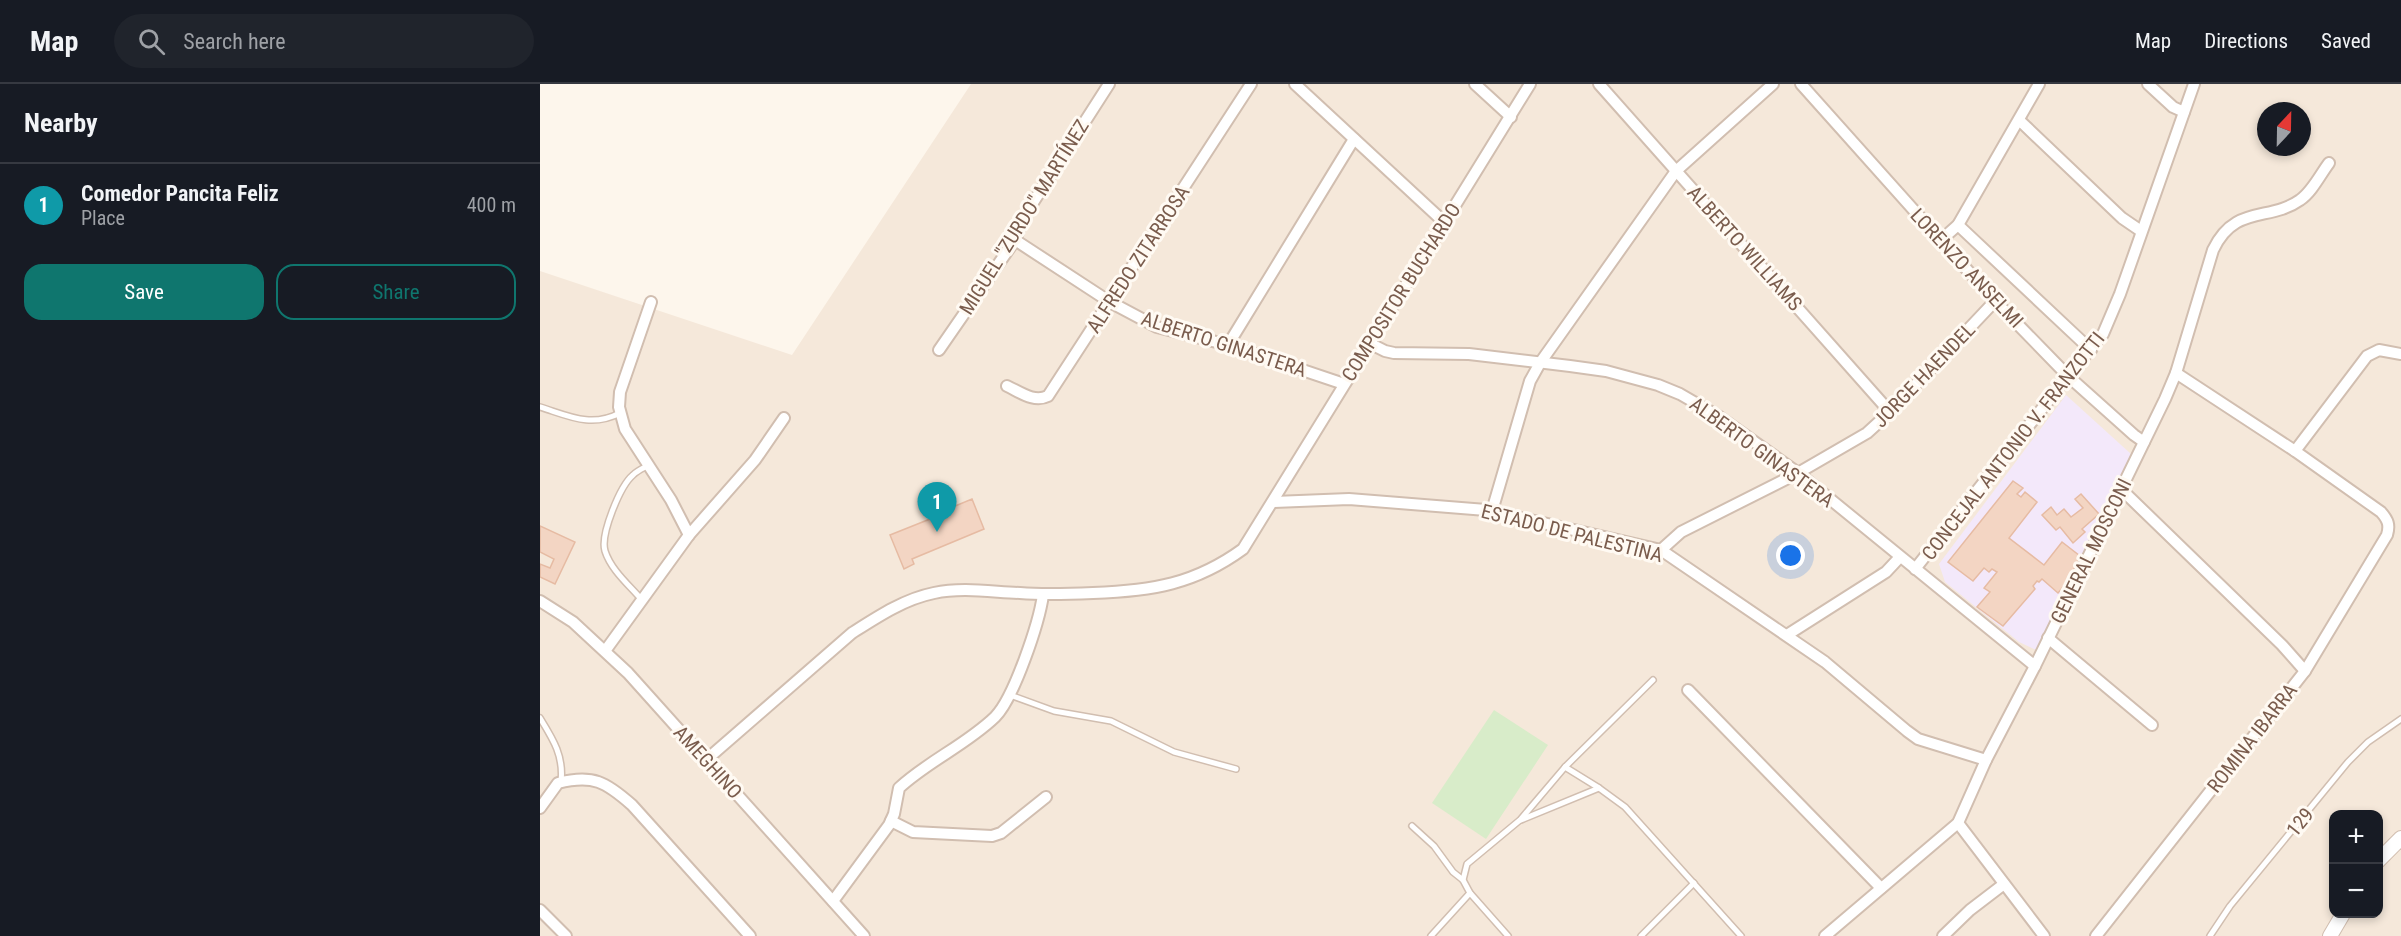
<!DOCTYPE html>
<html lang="en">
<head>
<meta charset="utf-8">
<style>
	body { margin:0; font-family:"Roboto Condensed",sans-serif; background:#20242c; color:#f1f3f6 }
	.controls { position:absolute; right:18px; bottom:18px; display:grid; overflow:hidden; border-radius:12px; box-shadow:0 3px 9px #0003 }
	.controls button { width:54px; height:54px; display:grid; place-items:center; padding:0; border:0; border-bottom:2px solid #363941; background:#171b24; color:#f1f3f6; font:30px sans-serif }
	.compass { position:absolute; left:1717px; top:18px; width:54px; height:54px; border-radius:50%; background:#171b24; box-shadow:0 3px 9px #0003; rotate:22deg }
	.you { position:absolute; left:1251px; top:472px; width:21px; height:21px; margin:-15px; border:4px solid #fff; border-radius:50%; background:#1a73e8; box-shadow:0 0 0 9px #1a73e833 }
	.badge { display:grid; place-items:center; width:39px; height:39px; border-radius:50%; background:#0f766e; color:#fff; font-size:20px; font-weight:700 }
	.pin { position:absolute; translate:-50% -50px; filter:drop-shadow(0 2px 3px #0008) }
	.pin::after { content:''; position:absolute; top:32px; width:21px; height:18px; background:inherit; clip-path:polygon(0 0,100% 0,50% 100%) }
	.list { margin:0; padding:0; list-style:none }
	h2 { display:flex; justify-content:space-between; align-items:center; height:78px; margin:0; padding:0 24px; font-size:26px }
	h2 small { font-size:20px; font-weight:400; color:#9ea1a6 }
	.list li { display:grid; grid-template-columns:39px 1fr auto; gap:18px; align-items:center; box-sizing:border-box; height:84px; padding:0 24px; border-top:2px solid #363941 }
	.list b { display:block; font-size:22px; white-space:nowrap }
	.list p { margin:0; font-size:20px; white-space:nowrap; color:#9ea1a6 }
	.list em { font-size:20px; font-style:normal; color:#9ea1a6 }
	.actions { display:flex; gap:12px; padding:18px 24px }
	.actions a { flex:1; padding:14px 0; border:2px solid #0f766e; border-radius:18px; text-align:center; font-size:21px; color:#0f766e }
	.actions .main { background:#0f766e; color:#fff }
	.icon { flex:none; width:33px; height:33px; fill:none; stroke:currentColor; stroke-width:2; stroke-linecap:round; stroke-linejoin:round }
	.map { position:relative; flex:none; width:1861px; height:852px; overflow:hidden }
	header { display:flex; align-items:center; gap:36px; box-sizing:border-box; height:84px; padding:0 30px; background:#171b24; border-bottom:2px solid #363941 }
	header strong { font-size:28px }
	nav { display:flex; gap:33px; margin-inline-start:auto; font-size:21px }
	.search { width:420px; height:54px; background:#20242c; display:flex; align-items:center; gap:15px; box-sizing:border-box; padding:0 21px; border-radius:33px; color:#9ea1a6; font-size:22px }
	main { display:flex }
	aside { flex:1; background:#171b24 }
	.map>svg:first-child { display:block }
	.residential { fill:#f5e8da; fill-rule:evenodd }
	.education { fill:#f3e8fa }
	.green { fill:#d8ecc9 }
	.building { fill:#f3d5c3; stroke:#e6bba3; stroke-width:1.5 }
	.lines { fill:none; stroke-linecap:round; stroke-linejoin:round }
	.service-casing { stroke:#d1beb0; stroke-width:8 }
	.minor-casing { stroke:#d1beb0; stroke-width:14 }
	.tertiary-casing { stroke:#d1beb0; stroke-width:16 }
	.service { stroke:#fff; stroke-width:5 }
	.minor { stroke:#fff; stroke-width:10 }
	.tertiary { stroke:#fff; stroke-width:14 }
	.labels { text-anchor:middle; stroke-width:6; stroke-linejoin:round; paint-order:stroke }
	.street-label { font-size:20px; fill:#7a5c4d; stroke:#fffaf3 }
</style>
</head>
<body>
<header>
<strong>Map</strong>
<div class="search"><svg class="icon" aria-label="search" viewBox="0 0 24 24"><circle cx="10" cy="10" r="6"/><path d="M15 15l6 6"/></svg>Search here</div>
<nav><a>Map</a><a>Directions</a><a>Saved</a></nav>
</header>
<main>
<aside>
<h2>Nearby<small></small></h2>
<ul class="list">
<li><span class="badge" style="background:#0f9aa8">1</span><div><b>Comedor Pancita Feliz</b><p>Place</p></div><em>400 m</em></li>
</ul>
<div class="actions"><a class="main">Save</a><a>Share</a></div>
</aside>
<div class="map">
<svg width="1861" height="852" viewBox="0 0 1861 852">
	<rect width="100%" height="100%" fill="#fdf6ec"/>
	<!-- residential -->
	<path class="residential" d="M431 0H1861V852H0V187L252 271ZM1726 27H1762V63H1726ZM1794 730H1838V830H1794Z"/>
	<!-- education -->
	<polygon class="education" points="1526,311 1591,370 1496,566 1479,558 1405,498 1399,480"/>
	<!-- green -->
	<polygon class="green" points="954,626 1008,661 946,755 892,719"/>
	<!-- building -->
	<g class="building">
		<polygon points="1473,397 1483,404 1477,410 1481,413 1485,408 1497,418 1469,454 1504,481 1522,458 1540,472 1529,496 1518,509 1502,495 1499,498 1497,497 1493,502 1495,505 1463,542 1437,523 1450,508 1444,504 1457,488 1452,485 1449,488 1444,484 1433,497 1408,478"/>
		<polygon points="1541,410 1559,430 1542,445 1545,448 1533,459 1520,443 1516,446 1502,431 1511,423 1517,431 1524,425 1531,433 1543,424 1535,415"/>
		<polygon points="403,413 408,425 432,415 444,445 372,475 374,480 364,485 350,451 390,435 384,421"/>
		<polygon points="0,442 35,458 15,500 0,493 0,480 10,484 14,475 0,468"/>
	</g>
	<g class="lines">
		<!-- service casing -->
		<g class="service-casing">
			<g id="service">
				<path d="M0 323C29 332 51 344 80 329"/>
				<path d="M101 515C89 501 71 486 65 467 60 451 80 402 93 391 98 386 104 384 109 381"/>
				<polyline points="470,611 514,627 571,637 634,668 696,685"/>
				<path d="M0 634C13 655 24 672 21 698"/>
				<polyline points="1025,683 1059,704 1085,723 1201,852"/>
				<polyline points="981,736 1059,704"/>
				<polyline points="872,742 894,762 913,788 923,796"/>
				<polyline points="891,852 930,809"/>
				<polyline points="968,852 930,809 923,796 927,780 980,736 1025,683 1113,596"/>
				<polyline points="1101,852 1154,799"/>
				<polyline points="1670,852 1690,822 1808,678 1828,658 1861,635"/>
			</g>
		</g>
		<!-- minor casing -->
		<g class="minor-casing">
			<g id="minor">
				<polyline points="755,0 904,138"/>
				<polyline points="935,0 971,33"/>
				<polyline points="1059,0 1350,328"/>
				<polyline points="1261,0 1455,217 1528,292 1594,351 1604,358"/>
				<polyline points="1608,0 1633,23 1644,28"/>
				<polyline points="1479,36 1582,134 1601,147"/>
				<polyline points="1418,141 1551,266"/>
				<polyline points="475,156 570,218 617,243 688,261 804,300"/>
				<polyline points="1400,157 1418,141 1499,0"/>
				<polyline points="111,218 80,308 79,323 85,345 131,416 149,451"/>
				<polyline points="829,259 845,267 854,269 929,270 1030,282 1066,287 1118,301 1140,310 1178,332 1258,389 1495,582"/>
				<polyline points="688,261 814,55"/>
				<polyline points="399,266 475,156 485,131 569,0"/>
				<path d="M467 302C480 308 494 319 508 312L711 0"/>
				<polyline points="1755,367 1827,272 1839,266 1861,270"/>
				<polyline points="1582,406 1742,561 1765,587"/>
				<polyline points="734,418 809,415 946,426 1121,466 1285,578 1367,647 1378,655 1446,676"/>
				<polyline points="952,427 990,297 1000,279 1136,87 1233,0"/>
				<polyline points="1121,466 1141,448 1258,389 1327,349 1350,328 1455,217"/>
				<polyline points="1375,485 1528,292 1563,250 1580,210 1654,0"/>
				<polyline points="0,517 33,538 88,589 324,852"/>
				<polyline points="1247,551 1346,488 1360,473"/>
				<polyline points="1508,554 1612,641"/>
				<polyline points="65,567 149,451 215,376 244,334"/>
				<polyline points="1148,606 1341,804"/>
				<path d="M166 676 312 549C337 533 364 515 394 509 422 503 452 508 480 509 505 511 529 510 553 509 612 507 655 500 703 465L990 0"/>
				<path d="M0 724 18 699C53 690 66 698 92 721L210 852"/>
				<polyline points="351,737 373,748 452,752 461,749 506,713"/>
				<polyline points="1418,739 1504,852"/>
				<path d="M293 817 349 741 354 730 359 704C388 677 426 661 455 633 474 614 499 539 503 511"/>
				<polyline points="0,826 26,852"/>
				<path d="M1285 852 1418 739 1446 676 1495 582 1625 315 1636 289 1673 166C1695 120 1729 138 1760 116 1772 108 1780 91 1789 79"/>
				<polyline points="1403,852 1430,826 1464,800"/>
				<path d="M1556 852 1765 587 1847 451C1850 441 1848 436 1841 428L1755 367 1636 289"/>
			</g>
		</g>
		<!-- tertiary casing -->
		<g class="tertiary-casing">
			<g id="tertiary">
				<polyline points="1838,777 1861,754"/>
				<polyline points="1790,852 1803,830"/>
			</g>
		</g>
		<!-- service -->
		<use href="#service" class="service"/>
		<!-- minor -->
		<use href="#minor" class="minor"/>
		<!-- tertiary -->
		<use href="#tertiary" class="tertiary"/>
	</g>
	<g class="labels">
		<!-- street labels -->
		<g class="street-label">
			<text transform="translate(484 133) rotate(-58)" y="7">MIGUEL "ZURDO" MARTÍNEZ</text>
			<text transform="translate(1205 164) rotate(48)" y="7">ALBERTO WILLIAMS</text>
			<text transform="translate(598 175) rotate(-57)" y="7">ALFREDO ZITARROSA</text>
			<text transform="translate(1427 184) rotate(47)" y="7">LORENZO ANSELMI</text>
			<text transform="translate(861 208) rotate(-58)" y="7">COMPOSITOR BUCHARDO</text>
			<text transform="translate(684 260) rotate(18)" y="7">ALBERTO GINASTERA</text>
			<text transform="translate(1384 291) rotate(-46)" y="7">JORGE HAENDEL</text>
			<text transform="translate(1473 362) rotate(-52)" y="7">CONCEJAL ANTONIO V. FRANZOTTI</text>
			<text transform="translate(1222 368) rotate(36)" y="7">ALBERTO GINASTERA</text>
			<text transform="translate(1032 449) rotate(14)" y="7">ESTADO DE PALESTINA</text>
			<text transform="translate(1551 467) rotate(-64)" y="7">GENERAL MOSCONI</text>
			<text transform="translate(1712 654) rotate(-52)" y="7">ROMINA IBARRA</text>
			<text transform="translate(168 678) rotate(48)" y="7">AMEGHINO</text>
			<text transform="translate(1760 738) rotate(-51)" y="7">129</text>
		</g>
	</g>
</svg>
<div class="controls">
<button>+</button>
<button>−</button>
</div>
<svg class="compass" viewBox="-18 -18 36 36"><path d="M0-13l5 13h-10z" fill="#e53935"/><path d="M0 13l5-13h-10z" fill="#9ea1a6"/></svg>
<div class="you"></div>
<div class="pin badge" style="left:397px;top:448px;background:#0f9aa8">1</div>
</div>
</main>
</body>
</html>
